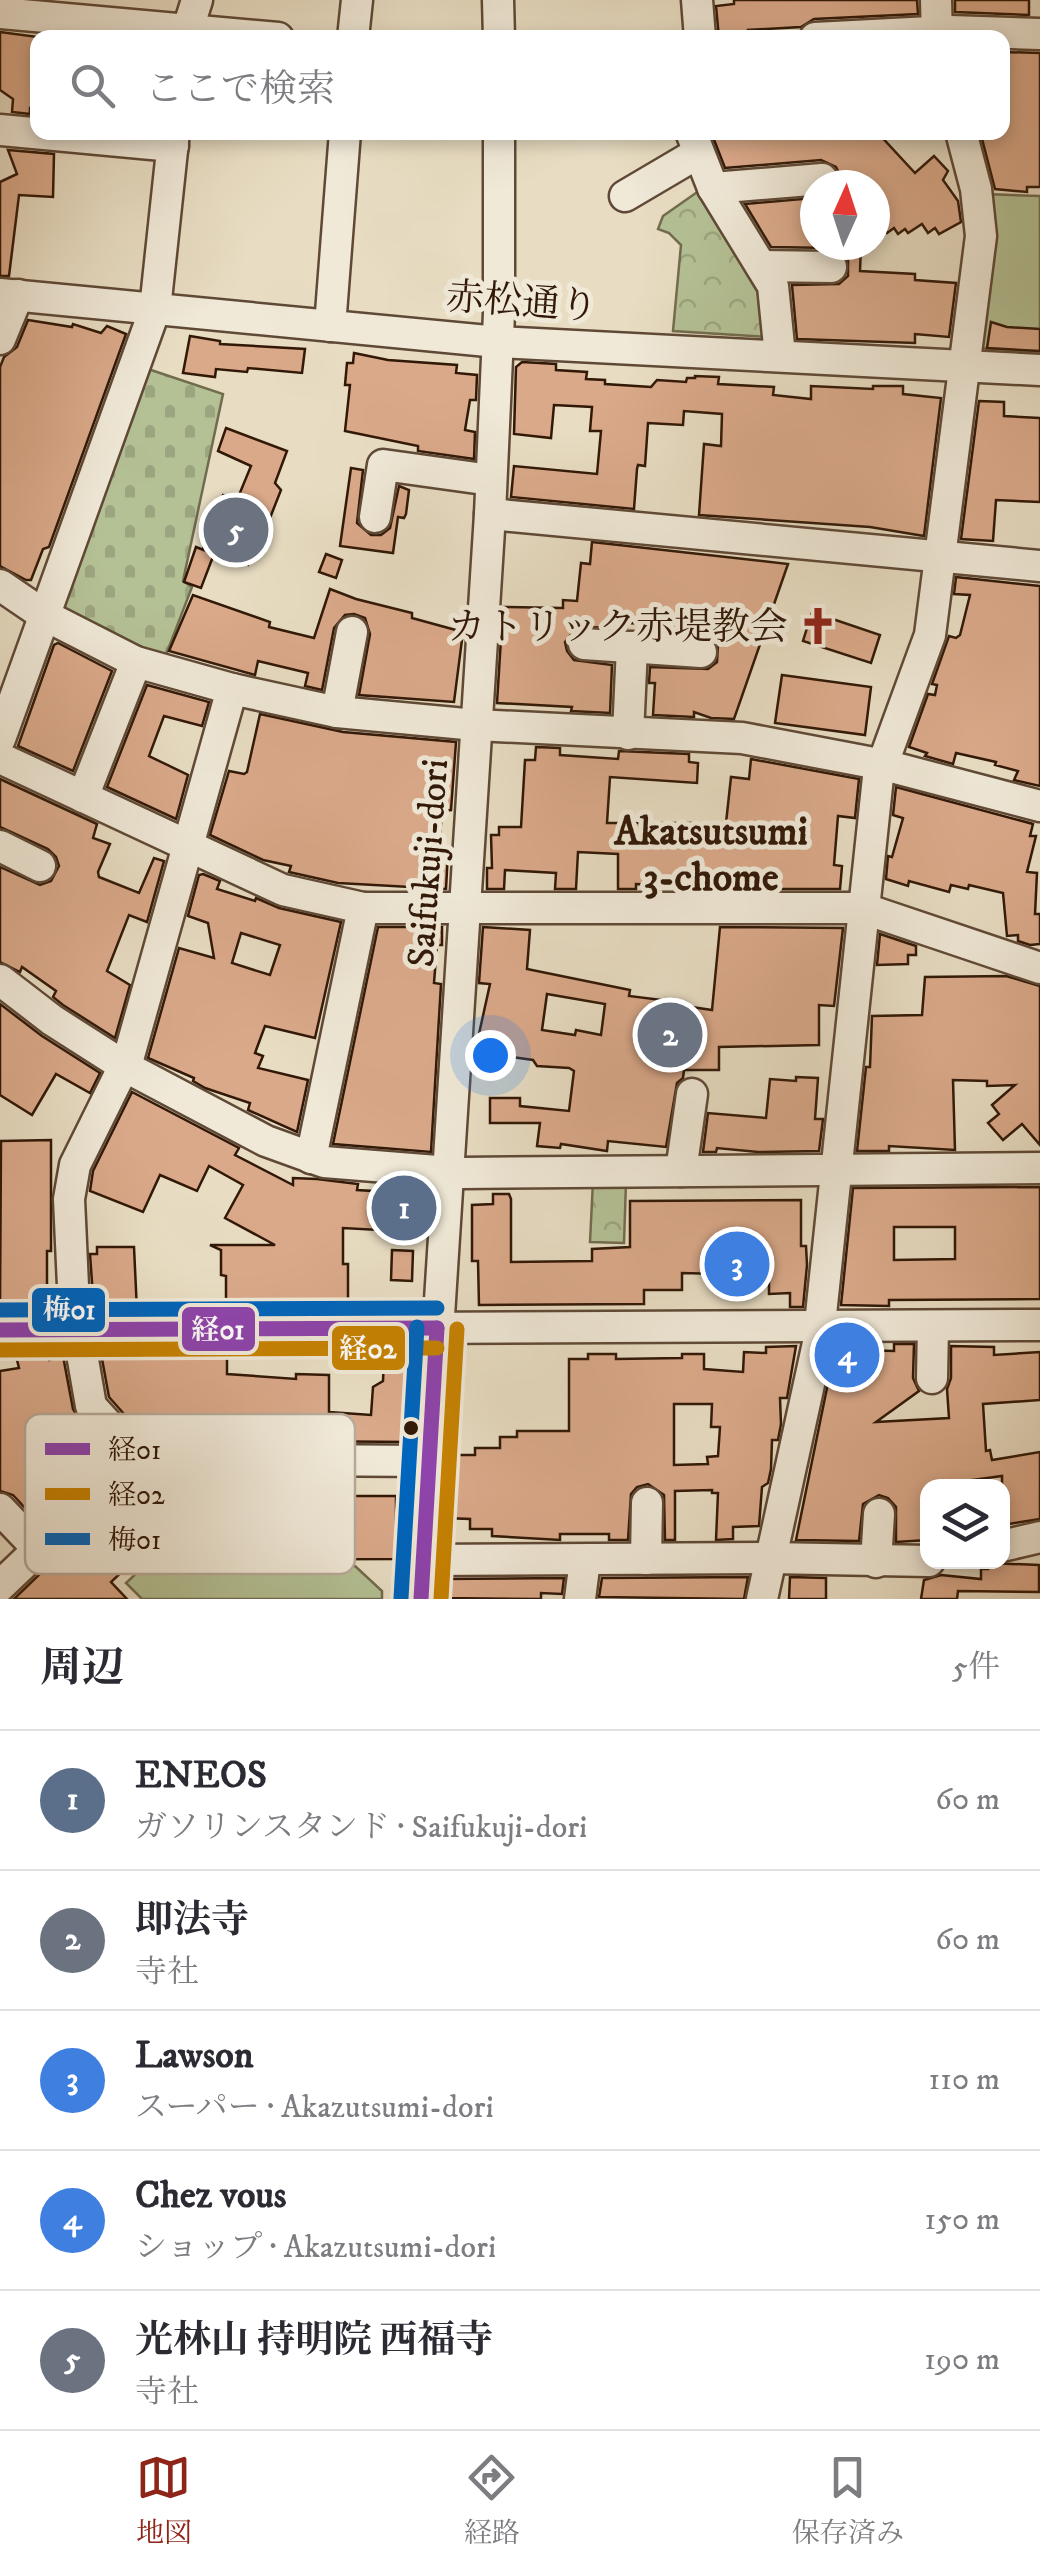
<!DOCTYPE html>
<html lang="ja">
<head>
<meta charset="utf-8">
<style>
	body { margin:0; font-family:"IM FELL DW Pica","Noto Serif JP",serif; background:#f7f7f7; color:#2b2b33 }
	.controls { position:absolute; right:30px; bottom:30px; display:grid; overflow:hidden; border-radius:20px; box-shadow:0 5px 15px #0003 }
	.controls button { width:90px; height:90px; display:grid; place-items:center; padding:0; border:0; border-bottom:2px solid #e1e1e2; background:#fff; color:#2b2b33; font:50px sans-serif }
	.compass { position:absolute; left:800px; top:170px; width:90px; height:90px; border-radius:50%; background:#fff; box-shadow:0 5px 15px #0003; rotate:3deg }
	.you { position:absolute; left:490px; top:1055px; width:35px; height:35px; margin:-25px; border:8px solid #fff; border-radius:50%; background:#1a73e8; box-shadow:0 0 0 15px #1a73e833 }
	.badge { display:grid; place-items:center; width:65px; height:65px; border-radius:50%; background:#8f2418; color:#fff; font-size:32px; font-weight:700 }
	.pin { position:absolute; translate:-50% -50%; border:5px solid #fff; box-shadow:0 2px 10px #0006 }
	.list { margin:0; padding:0; list-style:none }
	h2 { display:flex; justify-content:space-between; align-items:center; height:130px; margin:0; padding:0 40px; font-size:42px }
	h2 small { font-size:32px; font-weight:400; color:#7c7c81 }
	.list li { display:grid; grid-template-columns:65px 1fr auto; gap:30px; align-items:center; box-sizing:border-box; height:140px; padding:0 40px; border-top:2px solid #e1e1e2 }
	.list b { display:block; font-size:38px; white-space:nowrap }
	.list p { margin:0; font-size:32px; white-space:nowrap; color:#7c7c81 }
	.list em { font-size:32px; font-style:normal; color:#7c7c81 }
	.icon { flex:none; width:55px; height:55px; fill:none; stroke:currentColor; stroke-width:2; stroke-linecap:round; stroke-linejoin:round }
	.map { position:relative; flex:none; width:1040px; height:1599px; overflow:hidden }
	.search { position:absolute; background:#fff; box-shadow:0 5px 15px #0003; left:30px; right:30px; top:30px; height:110px; display:flex; align-items:center; gap:25px; box-sizing:border-box; padding:0 35px; border-radius:20px; color:#7c7c81; font-size:38px }
	.sheet { height:830px; background:#fff }
	nav { display:flex; justify-content:space-around; align-items:center; box-sizing:border-box; height:140px; border-top:2px solid #e1e1e2; background:#fff; font-size:28px; color:#7c7c81 }
	nav a { display:grid; justify-items:center; gap:5px }
	nav .on { color:#8f2418 }
	.map>svg:first-child { display:block }
	.grass { fill:#b4c195; stroke:#726c4e; stroke-width:2.5 }
	.forest { fill:url(#forest-crowns); stroke:#726c4e; stroke-width:2.5 }
	.cemetery { fill:url(#cemetery-stones); stroke:#726c4e; stroke-width:2.5 }
	.building { fill:#daa98a; stroke:#311807; stroke-width:2.5; fill-rule:evenodd }
	.lines { fill:none; stroke-linecap:round; stroke-linejoin:round }
	.minor-casing { stroke:#5f4936; stroke-width:35 }
	.minor { stroke:#f0e9d8; stroke-width:30 }
	.bus-1-casing { stroke:#f0e9d8; stroke-width:22 }
	.bus-2-casing { stroke:#f0e9d8; stroke-width:22 }
	.bus-3-casing { stroke:#f0e9d8; stroke-width:22 }
	.bus-1 { stroke:#8e44ad; stroke-width:15 }
	.bus-2 { stroke:#c68202; stroke-width:15 }
	.bus-3 { stroke:#0065bd; stroke-width:15 }
	.bus-dot { fill:#311807; stroke:#f0e9d8; stroke-width:4 }
	.labels { text-anchor:middle; stroke-width:10; stroke-linejoin:round; paint-order:stroke }
	.street-label { font-size:38px; fill:#311807; stroke:#f0e9d8 }
	.poi-label { font-size:38px; fill:#311807; stroke:#f0e9d8; text-anchor:end }
	.neighbourhood-label { font-size:40px; font-weight:bold; fill:#311807; stroke:#f0e9d8 }
	.key { fill:#f0e9d8; stroke:#b7aa99; stroke-width:2.5 }
	.key-label { font-size:28px; fill:#311807 }
	.line-badge { stroke:#f0e9d8; stroke-width:4 }
	.badge-label { font-size:28px; text-anchor:middle; font-weight:bold; fill:#fff }
</style>
</head>
<body>
<div class="map">
<svg width="1040" height="1599" viewBox="0 0 1040 1599">
	<defs>
		<pattern id="forest-crowns" width="20" height="18" patternUnits="userSpaceOnUse" patternTransform="scale(2.5)"><rect width="20" height="18" fill="#b4c195"/><path d="M2 6a3 3 0 1 1 6 0M12 15a3 3 0 1 1 6 0" fill="none" stroke="#9ba57f"/></pattern>
		<pattern id="cemetery-stones" width="16" height="16" patternUnits="userSpaceOnUse" patternTransform="scale(2.5)"><rect width="16" height="16" fill="#b4c195"/><path d="M2 7V4a2 2 0 0 1 4 0v3zM10 15v-3a2 2 0 0 1 4 0v3z" fill="#9ba57f"/></pattern>
	</defs>
	<rect width="100%" height="100%" fill="#e8ddc3"/>
	<filter id="stains"><feTurbulence type="fractalNoise" baseFrequency=".002" numOctaves="4"/><feColorMatrix values="0 0 0 0 .2 0 0 0 0 .09 0 0 0 0 .02 0 0 0 .5 -.17"/></filter>
	<radialGradient id="worn" r=".72"><stop offset=".6" stop-color="#630" stop-opacity="0"/><stop offset="1" stop-color="#630" stop-opacity=".3"/></radialGradient>
	<!-- grass -->
	<g class="grass">
		<polygon points="985,194 1040,196 1040,352 977,348"/>
		<polygon points="355,1566 382,1591 382,1599 142,1599 126,1583 143,1567"/>
	</g>
	<!-- forest -->
	<g class="forest">
		<polygon points="703,188 764,291 768,337 673,331 681,245 669,233 658,229 663,216"/>
		<polygon points="593,1181 626,1182 624,1243 590,1242"/>
	</g>
	<!-- cemetery -->
	<polygon class="cemetery" points="145,368 223,394 183,581 192,587 164,660 62,608"/>
	<!-- building -->
	<g class="building">
		<polygon points="734,0 917,0 918,14 814,19 801,27 748,30 748,35 719,38 716,6 734,4"/>
		<polygon points="955,0 1029,0 1029,15 955,12"/>
		<polygon points="0,32 38,37 38,108 30,108 30,114 12,112 13,99 0,90"/>
		<polygon points="1002,52 1040,53 1040,187 1027,187 1027,192 995,189 981,135 981,132 1002,132"/>
		<polygon points="711,132 877,132 915,173 934,156 948,171 943,180 958,201 961,222 939,234 935,228 928,233 922,224 908,233 905,229 898,234 894,228 887,233 875,216 875,185 845,185 836,167 821,160 725,168"/>
		<polygon points="8,150 54,154 53,197 19,195 9,276 0,276 0,182 17,174"/>
		<polygon points="814,198 815,245 861,245 860,271 915,274 915,280 956,283 949,337 915,334 915,343 797,339 792,285 839,284 848,276 848,259 841,252 831,248 771,247 745,204"/>
		<polygon points="28,320 72,327 73,324 101,333 107,326 126,334 49,547 43,549 31,580 26,580 0,566 0,367 4,357 17,347"/>
		<polygon points="991,322 1007,327 1040,329 1040,351 987,348"/>
		<polygon points="190,336 220,341 220,344 305,349 302,373 248,368 247,372 216,369 215,377 183,373"/>
		<polygon points="354,353 388,360 457,365 456,373 477,375 476,400 470,400 465,430 475,432 474,459 418,451 418,446 345,431 350,385 345,385 347,363 353,363"/>
		<polygon points="522,362 556,364 556,370 587,372 586,379 605,380 605,384 651,387 657,380 686,382 687,378 695,378 695,376 719,377 718,384 774,387 773,395 811,399 811,386 873,389 873,386 903,386 903,394 941,398 924,536 870,527 699,515 704,444 721,446 722,414 684,411 683,425 648,423 645,466 638,465 637,469 634,509 511,497 514,466 597,474 601,431 590,431 592,407 554,405 551,438 514,434 516,367"/>
		<polygon points="979,401 1004,402 1004,416 1040,418 1040,502 996,500 993,541 961,539"/>
		<polygon points="226,428 287,451 275,483 281,490 266,528 270,530 262,553 254,550 248,565 203,549 223,495 237,500 251,466 218,451"/>
		<polygon points="351,468 363,470 357,523 371,535 381,535 390,528 399,486 409,490 406,514 404,518 398,517 393,553 340,546"/>
		<polygon points="592,542 788,564 734,719 711,718 694,712 694,717 653,715 655,683 649,683 650,667 708,669 717,662 718,645 703,633 658,630 659,625 628,623 627,628 577,627 565,642 567,651 574,660 612,665 610,713 571,711 572,707 497,703 503,607 563,608 563,600 577,601 581,563 590,564"/>
		<polygon points="196,547 214,554 201,588 184,582"/>
		<polygon points="326,554 342,560 336,578 319,572"/>
		<polygon points="956,577 1040,586 1040,786 1014,780 1018,771 995,765 996,762 956,753 953,764 925,756 927,753 909,747 928,694 935,695 937,685 932,684 949,636 956,638 960,635 970,595 954,594"/>
		<polygon points="330,589 356,599 412,613 412,618 463,632 454,702 359,695 370,634 365,618 354,614 345,615 334,628 322,690 305,686 308,673 258,661 255,675 169,651 193,595 270,622 269,627 314,638"/>
		<polygon points="812,612 880,635 871,663 803,641"/>
		<polygon points="58,643 112,671 73,771 18,746 54,645"/>
		<polygon points="782,675 871,687 865,735 775,723"/>
		<polygon points="147,685 209,702 202,726 164,716 149,756 188,775 176,819 107,787"/>
		<polygon points="260,714 343,732 456,742 451,810 442,811 439,852 448,852 446,889 338,883 289,872 291,866 263,860 210,835 229,771 244,774 247,772"/>
		<polygon points="536,747 560,748 560,755 618,759 619,751 689,754 689,762 698,763 697,783 610,777 607,823 726,823 731,777 749,779 751,759 859,779 855,818 838,816 834,865 842,866 840,889 696,889 696,886 636,884 636,889 618,889 618,854 578,852 576,889 555,889 556,873 505,870 504,889 487,889 487,868 492,868 491,835 499,835 499,827 521,827 525,760 535,760"/>
		<polygon points="0,779 97,824 93,838 110,844 98,872 99,877 139,893 154,858 164,861 147,922 129,915 107,971 130,985 115,1038 63,1005 53,997 56,991 22,967 20,972 0,962 0,867 40,885 51,881 59,866 56,857 48,849 0,827"/>
		<polygon points="896,787 1033,824 1030,836 1036,836 1027,872 1037,873 1035,914 1040,914 1040,944 1030,945 1018,941 1018,935 1007,936 1003,893 969,885 968,889 951,885 949,892 909,881 908,886 886,879 888,856 892,857 903,818 893,815"/>
		<path d="M203 874 220 881 217 889 255 901 256 898 279 908 341 922 315 1038 265 1026 255 1053 263 1056 258 1068 308 1080 297 1132 248 1110 250 1103 205 1088 193 1081 194 1078 148 1058 179 948 214 958 208 923 188 916 199 875ZM241 933 280 945 270 975 232 963Z"/>
		<polygon points="378,927 442,927 442,945 437,945 434,983 441,984 431,1152 333,1144"/>
		<path d="M483 927 530 930 527 969 630 990 629 996 678 1002V1005L712 1010 720 927 843 928 834 1006 819 1005V1045L719 1047V1070H684L683 1078 677 1083 666 1147 608 1141 607 1151 561 1144 560 1148 537 1146 540 1123H490V1098H520V1106L569 1111 574 1071 569 1068 537 1066 533 1060 475 1052 490 984 479 983ZM547 994 605 1004 601 1035 576 1030 575 1035 542 1030Z"/>
		<polygon points="880,934 916,946 916,955 908,955 908,964 877,965"/>
		<polygon points="1006,976 1040,986 1040,1145 1022,1124 1003,1140 988,1123 999,1114 992,1105 1015,1085 987,1086 987,1081 953,1080 955,1150 889,1146 889,1151 857,1151 866,1067 870,1067 872,1016 922,1015 925,977"/>
		<polygon points="0,1004 42,1036 100,1073 90,1093 56,1074 32,1115 0,1095"/>
		<polygon points="796,1077 818,1078 815,1119 823,1119 819,1151 758,1152 717,1148 716,1152 703,1152 708,1113 766,1118 770,1079 796,1081"/>
		<polygon points="132,1092 239,1148 235,1155 293,1185 293,1178 317,1179 358,1184 357,1190 427,1194 426,1216 380,1213 379,1230 343,1228 343,1264 348,1264 348,1310 226,1310 226,1276 221,1275 221,1250 210,1245 275,1245 225,1218 243,1185 209,1166 197,1191 160,1175 143,1212 90,1191 93,1171"/>
		<polygon points="51,1140 51,1251 47,1251 47,1306 0,1306 1,1141"/>
		<path d="M1040 1187V1299L889 1300V1306L841 1305 853 1188ZM894 1227H955V1259L894 1260Z"/>
		<polygon points="493,1194 509,1194 511,1199 511,1262 592,1261 592,1249 630,1247 630,1201 801,1200 801,1246 806,1246 807,1265 803,1307 790,1307 790,1293 769,1294 769,1275 682,1273 682,1290 644,1290 644,1304 479,1305 478,1261 472,1261 472,1205 493,1204"/>
		<polygon points="97,1247 134,1247 137,1311 94,1311 90,1254 97,1254"/>
		<polygon points="392,1250 413,1251 412,1281 391,1280"/>
		<polygon points="894,1344 914,1344 913,1378 919,1391 876,1422 949,1418 947,1389 951,1378 951,1346 994,1347 994,1355 1040,1352 1040,1400 983,1404 986,1451 990,1450 992,1460 1040,1452 1040,1519 1002,1525 1002,1476 928,1486 928,1540 896,1542 896,1507 888,1498 879,1495 863,1504 859,1541 796,1540 829,1378 834,1378 837,1346 860,1345 860,1350 894,1351"/>
		<path d="M796 1346 787 1398H780L781 1424 778 1440H772L771 1469 768 1483 762 1487 759 1526 733 1527V1539L716 1540 718 1493H712V1490L675 1491V1540H665L664 1495 648 1484 637 1487 631 1494 628 1540H609V1534H560V1540L492 1536V1529H470V1519L445 1518 449 1455H475V1448H500V1437H517V1431H569V1359H588V1354H616V1359L682 1358V1354H704V1369L743 1372 744 1352 766 1353V1347ZM674 1404H712L711 1427H720L718 1456 707 1457 708 1464 674 1465Z"/>
		<polygon points="100,1348 189,1348 189,1352 227,1353 227,1374 296,1379 296,1374 329,1375 329,1412 371,1415 373,1387 383,1381 384,1357 417,1359 411,1442 147,1440 109,1397"/>
		<polygon points="47,1350 49,1360 63,1356 73,1409 84,1427 92,1462 100,1461 100,1444 110,1455 39,1523 13,1495 0,1491 0,1371 19,1368 16,1356"/>
		<polygon points="166,1496 396,1496 396,1559 166,1560 166,1530 111,1582 127,1599 14,1599 76,1539 94,1558 144,1510 166,1510"/>
		<polygon points="988,1563 1039,1565 1039,1592 958,1591 957,1599 921,1599 924,1580 941,1575 981,1579 981,1569 988,1569"/>
		<polygon points="748,1577 744,1599 599,1597 602,1578"/>
		<polygon points="790,1577 826,1578 826,1599 789,1599"/>
		<polygon points="564,1578 562,1594 541,1593 541,1599 441,1598 442,1579"/>
	</g>
	<g class="lines">
		<!-- minor casing -->
		<g class="minor-casing">
			<g id="minor">
				<polyline points="498,0 499,38"/>
				<polyline points="697,0 700,38"/>
				<polyline points="936,0 937,38"/>
				<polyline points="0,13 278,38"/>
				<polyline points="185,38 197,0"/>
				<polyline points="353,38 357,0"/>
				<polyline points="815,38 950,31 1040,34"/>
				<polyline points="0,130 173,146"/>
				<polyline points="691,132 713,188 773,286 780,356"/>
				<polyline points="713,188 822,179 827,185"/>
				<polyline points="625,196 698,153"/>
				<polyline points="761,266 831,267"/>
				<polyline points="0,294 498,342 1040,370"/>
				<polyline points="330,326 345,132"/>
				<polyline points="0,339 18,295"/>
				<polyline points="490,514 1040,566"/>
				<polyline points="375,517 383,465 491,480"/>
				<polyline points="0,585 44,615 136,662 232,689 337,712 476,725 742,738 884,765 1040,806"/>
				<polyline points="584,644 701,652"/>
				<polyline points="337,712 352,632"/>
				<polyline points="628,734 632,647"/>
				<polyline points="0,739 155,309 174,132"/>
				<polyline points="0,758 283,890 363,908 862,908 1040,968"/>
				<polyline points="83,797 136,662"/>
				<polyline points="0,846 40,866"/>
				<polyline points="0,980 52,1020 124,1066 266,1141 324,1162 462,1173 1040,1168"/>
				<polyline points="311,1158 363,908"/>
				<polyline points="681,1171 692,1094"/>
				<polyline points="0,1330 1040,1325"/>
				<polyline points="932,1378 933,1326"/>
				<polyline points="139,1459 91,1406 74,1308 69,1199 75,1165 129,1056 232,689"/>
				<polyline points="0,1509 39,1550"/>
				<polyline points="1002,1546 1040,1537"/>
				<polyline points="646,1559 647,1503"/>
				<polyline points="423,1560 770,1558 929,1561"/>
				<polyline points="876,1562 879,1514"/>
				<polyline points="0,1586 129,1463 139,1459 429,1461"/>
				<polyline points="421,1599 490,514 499,313 499,132"/>
				<polyline points="580,1599 585,1560"/>
				<polyline points="762,1599 818,1343 878,777 930,635 981,236 976,189 961,132"/>
			</g>
		</g>
		<!-- minor -->
		<use href="#minor" class="minor"/>
		<!-- bus-1 casing -->
		<g class="bus-1-casing">
			<g id="bus-1">
				<polyline points="0,1330 437,1328"/>
				<polyline points="421,1599 437,1328"/>
			</g>
		</g>
		<!-- bus-2 casing -->
		<g class="bus-2-casing">
			<g id="bus-2">
				<polyline points="0,1350 437,1348"/>
				<polyline points="441,1599 457,1329"/>
			</g>
		</g>
		<!-- bus-3 casing -->
		<g class="bus-3-casing">
			<g id="bus-3">
				<polyline points="0,1310 437,1308"/>
				<polyline points="401,1598 417,1327"/>
			</g>
		</g>
		<!-- bus-1 -->
		<use href="#bus-1" class="bus-1"/>
		<!-- bus-2 -->
		<use href="#bus-2" class="bus-2"/>
		<!-- bus-3 -->
		<use href="#bus-3" class="bus-3"/>
	</g>
	<!-- icons -->
	<defs>
		<g id="church-bare" transform="scale(3)"><path d="M-1.2-6h2.4v3.5h3.3v2.4h-3.3V6h-2.4V-.1h-3.3v-2.4h3.3Z" fill="#8f2418" stroke="#f0e9d8" stroke-width="2.5" paint-order="stroke"/></g>
	</defs>
	<g fill-rule="evenodd">
		<use href="#church-bare" x="818" y="626"/>
	</g>
	<!-- markers -->
	<circle class="bus-dot" cx="411" cy="1428" r="9"/>
	<g class="labels">
		<!-- street labels -->
		<g class="street-label">
			<text transform="translate(522 301) rotate(4)" y="13">赤松通り</text>
			<text transform="translate(427 863) rotate(-86)" y="13">Saifukuji-dori</text>
		</g>
		<!-- poi labels -->
		<g class="poi-label">
			<text x="788" y="639">カトリック赤堤教会</text>
		</g>
		<!-- neighbourhood labels -->
		<g class="neighbourhood-label">
			<text x="711" y="844">Akatsutsumi<tspan x="711" dy="46">3-chome</tspan></text>
		</g>
	</g>
	<!-- legend -->
	<rect x="25" y="1414" width="330" height="160" rx="15" class="key"/>
	<rect x="45" y="1443" width="45" height="12" fill="#8e44ad"/>
	<rect x="45" y="1488" width="45" height="12" fill="#c68202"/>
	<rect x="45" y="1533" width="45" height="12" fill="#0065bd"/>
	<g class="key-label">
		<text x="108" y="1459">経01</text>
		<text x="108" y="1504">経02</text>
		<text x="108" y="1549">梅01</text>
	</g>
	<g class="line-badge">
		<rect x="30" y="1286" width="77" height="48" rx="10" fill="#0065bd"/>
		<rect x="180" y="1305" width="77" height="48" rx="10" fill="#8e44ad"/>
		<rect x="330" y="1324" width="77" height="48" rx="10" fill="#c68202"/>
	</g>
	<g class="badge-label">
		<text x="69" y="1319">梅01</text>
		<text x="218" y="1339">経01</text>
		<text x="368" y="1358">経02</text>
	</g>
	<rect width="100%" height="100%" filter="url(#stains)"/>
	<rect width="100%" height="100%" fill="url(#worn)"/>
</svg>
<div class="controls">
<button><svg class="icon" aria-label="layers" viewBox="0 0 24 24"><path d="M12 4l9 5-9 5-9-5zM3 14l9 5 9-5"/></svg></button>
</div>
<svg class="compass" viewBox="-18 -18 36 36"><path d="M0-13l5 13h-10z" fill="#e53935"/><path d="M0 13l5-13h-10z" fill="#7c7c81"/></svg>
<div class="you"></div>
<div class="pin badge" style="left:404px;top:1208px;background:#5c6f8a">1</div>
<div class="pin badge" style="left:670px;top:1035px;background:#6b7280">2</div>
<div class="pin badge" style="left:737px;top:1264px;background:#3f7fe0">3</div>
<div class="pin badge" style="left:847px;top:1355px;background:#3f7fe0">4</div>
<div class="pin badge" style="left:236px;top:530px;background:#6b7280">5</div>
<div class="search"><svg class="icon" aria-label="search" viewBox="0 0 24 24"><circle cx="10" cy="10" r="6"/><path d="M15 15l6 6"/></svg>ここで検索</div>
</div>
<section class="sheet">
<h2>周辺<small>5件</small></h2>
<ul class="list">
<li><span class="badge" style="background:#5c6f8a">1</span><div><b>ENEOS</b><p>ガソリンスタンド · Saifukuji-dori</p></div><em>60 m</em></li>
<li><span class="badge" style="background:#6b7280">2</span><div><b>即法寺</b><p>寺社</p></div><em>60 m</em></li>
<li><span class="badge" style="background:#3f7fe0">3</span><div><b>Lawson</b><p>スーパー · Akazutsumi-dori</p></div><em>110 m</em></li>
<li><span class="badge" style="background:#3f7fe0">4</span><div><b>Chez vous</b><p>ショップ · Akazutsumi-dori</p></div><em>150 m</em></li>
<li><span class="badge" style="background:#6b7280">5</span><div><b>光林山 持明院 西福寺</b><p>寺社</p></div><em>190 m</em></li>
</ul>
</section>
<nav>
<a class="on"><svg class="icon" aria-label="map" viewBox="0 0 24 24"><path d="M3 6l6-2 6 2 6-2v14l-6 2-6-2-6 2zM9 4v14M15 6v14"/></svg>地図</a>
<a><svg class="icon" aria-label="directions" viewBox="0 0 24 24"><path d="M12 3l9 9-9 9-9-9zM9 14v-3h6M13 9l2 2-2 2"/></svg>経路</a>
<a><svg class="icon" aria-label="saved" viewBox="0 0 24 24"><path d="M7 4h10v16l-5-4-5 4z"/></svg>保存済み</a>
</nav>
</body>
</html>
